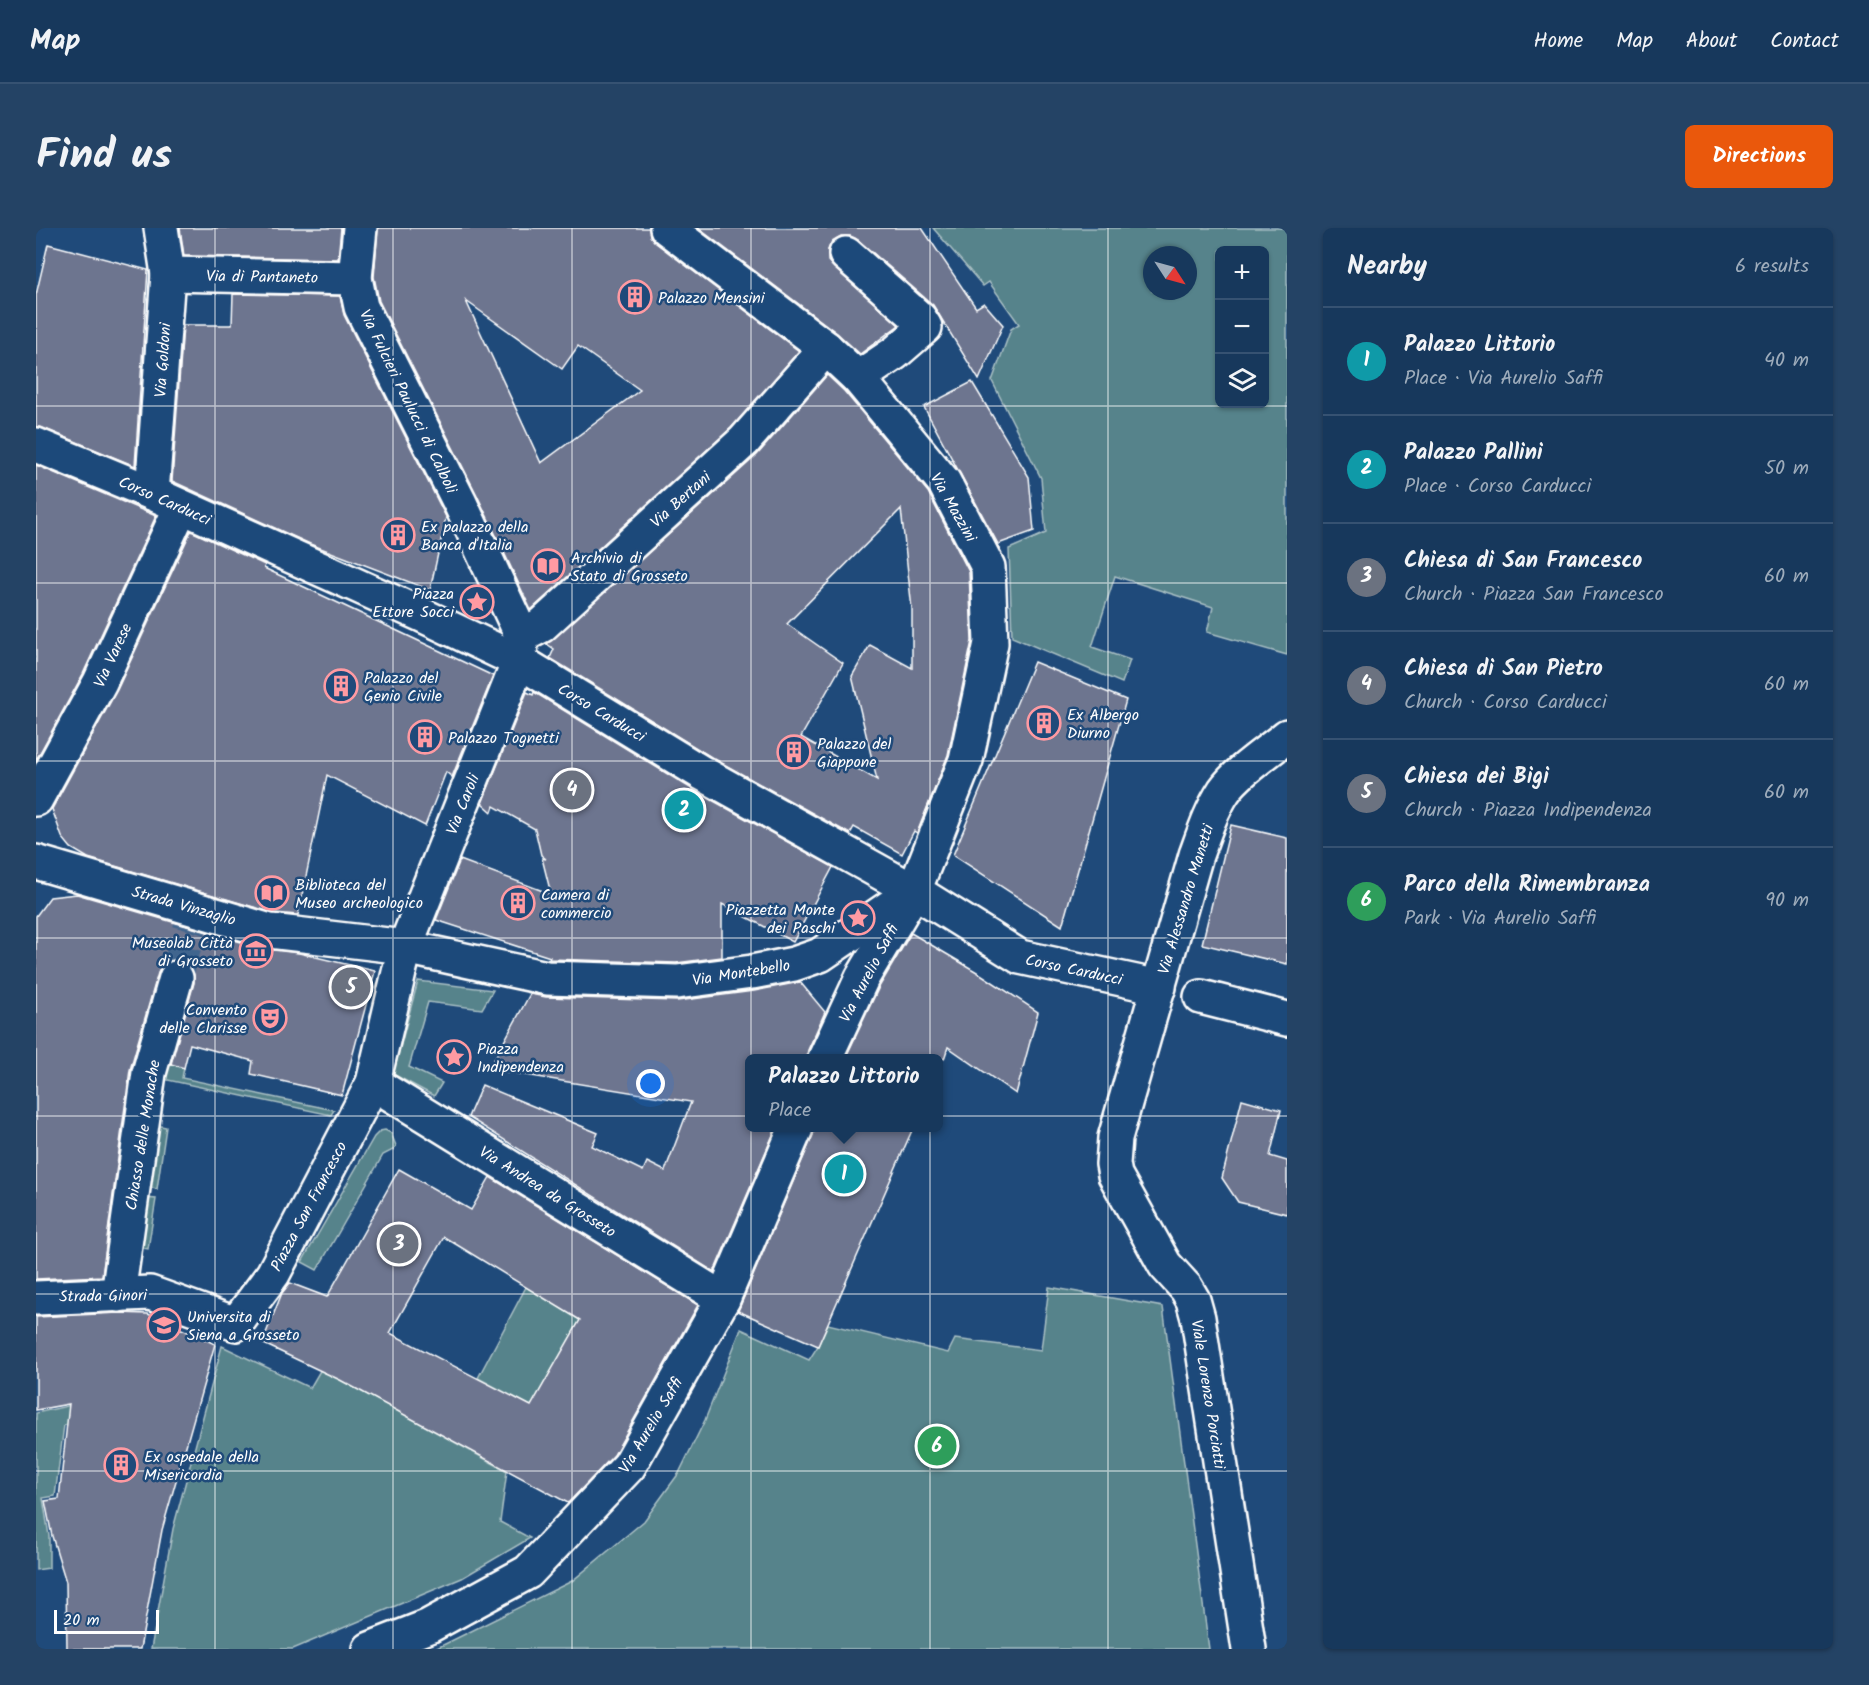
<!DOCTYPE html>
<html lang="en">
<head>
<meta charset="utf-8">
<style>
	body { margin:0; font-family:Kalam,sans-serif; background:#244365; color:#f1f3f6 }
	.controls { position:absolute; right:18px; top:18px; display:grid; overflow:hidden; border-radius:9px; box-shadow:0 2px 4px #0004 }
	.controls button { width:54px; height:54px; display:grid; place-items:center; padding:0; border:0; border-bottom:2px solid #365272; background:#17385c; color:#f1f3f6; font:30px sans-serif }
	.compass { position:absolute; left:1107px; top:18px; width:54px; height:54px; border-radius:50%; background:#17385c; box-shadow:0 2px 4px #0004; rotate:126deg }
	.scale { position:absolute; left:18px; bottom:15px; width:105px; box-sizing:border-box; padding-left:6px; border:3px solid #fff; border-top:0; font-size:16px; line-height:21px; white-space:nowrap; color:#fff; -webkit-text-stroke:4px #1f4a7a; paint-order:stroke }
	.you { position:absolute; left:615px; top:856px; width:21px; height:21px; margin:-15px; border:4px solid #fff; border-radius:50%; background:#1a73e8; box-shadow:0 0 0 9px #1a73e833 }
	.badge { display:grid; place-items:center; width:39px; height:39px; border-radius:50%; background:#ea580c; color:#fff; font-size:20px; font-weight:700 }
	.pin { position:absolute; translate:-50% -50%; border:3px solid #fff; box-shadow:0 2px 6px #0006 }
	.popup { position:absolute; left:709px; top:826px; width:198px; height:78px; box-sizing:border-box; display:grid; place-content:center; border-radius:9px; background:#17385c; filter:drop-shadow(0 2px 4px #0005); font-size:20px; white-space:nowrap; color:#9eacbb }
	.popup b { font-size:22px; color:#f1f3f6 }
	.popup::after { content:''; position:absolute; left:50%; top:100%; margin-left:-12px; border:12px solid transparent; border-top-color:#17385c }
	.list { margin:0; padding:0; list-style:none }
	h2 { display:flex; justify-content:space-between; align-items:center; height:78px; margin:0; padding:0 24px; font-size:26px }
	h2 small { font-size:20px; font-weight:400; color:#9eacbb }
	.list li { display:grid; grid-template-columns:39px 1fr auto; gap:18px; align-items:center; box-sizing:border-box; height:108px; padding:0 24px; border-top:2px solid #365272 }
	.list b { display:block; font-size:22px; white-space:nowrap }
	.list p { margin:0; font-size:20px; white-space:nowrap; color:#9eacbb }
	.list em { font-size:20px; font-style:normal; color:#9eacbb }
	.icon { flex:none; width:33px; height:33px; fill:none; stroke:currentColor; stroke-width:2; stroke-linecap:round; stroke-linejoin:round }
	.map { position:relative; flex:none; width:1251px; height:1421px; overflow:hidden; border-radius:9px }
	header { display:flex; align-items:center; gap:36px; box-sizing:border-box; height:84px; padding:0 30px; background:#17385c; border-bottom:2px solid #365272 }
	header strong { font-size:28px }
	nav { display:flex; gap:33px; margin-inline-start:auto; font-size:21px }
	.intro { display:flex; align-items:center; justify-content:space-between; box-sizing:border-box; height:144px; padding:0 36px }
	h1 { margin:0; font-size:42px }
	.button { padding:15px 27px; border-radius:9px; background:#ea580c; color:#fff; font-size:21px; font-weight:700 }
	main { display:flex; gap:36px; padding:0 36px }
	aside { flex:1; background:#17385c; border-radius:9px; box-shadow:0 2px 4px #0004 }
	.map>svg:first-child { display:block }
	.green { fill:#57838b; stroke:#abc1c5; stroke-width:1.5; fill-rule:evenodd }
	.building { fill:#6d748f; stroke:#fff; stroke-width:1.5; fill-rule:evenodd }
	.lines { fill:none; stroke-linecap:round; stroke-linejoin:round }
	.street-tunnel { stroke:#41658e; stroke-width:33; stroke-dasharray:33 16; stroke-linecap:butt }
	.street-casing { stroke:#fff; stroke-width:38 }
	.street { stroke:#1f4a7a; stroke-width:33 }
	.grid { fill:none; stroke:#fff; stroke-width:1.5; stroke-opacity:0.55 }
	.labels { text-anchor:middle; stroke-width:5; stroke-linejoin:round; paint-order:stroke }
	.street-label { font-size:16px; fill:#fff; stroke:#1f4a7a }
	.poi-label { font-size:16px; fill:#fff; stroke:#1f4a7a; text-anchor:start }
</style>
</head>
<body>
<header>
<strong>Map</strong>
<nav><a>Home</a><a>Map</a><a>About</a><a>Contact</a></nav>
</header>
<div class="intro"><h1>Find us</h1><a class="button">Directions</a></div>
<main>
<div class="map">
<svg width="1251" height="1421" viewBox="0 0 1251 1421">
	<rect width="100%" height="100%" fill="#1f4a7a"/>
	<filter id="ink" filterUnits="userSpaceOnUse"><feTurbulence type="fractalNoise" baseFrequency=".0167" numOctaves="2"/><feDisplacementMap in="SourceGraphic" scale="12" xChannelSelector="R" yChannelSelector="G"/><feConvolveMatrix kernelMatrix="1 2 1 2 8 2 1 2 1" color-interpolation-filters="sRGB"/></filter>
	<g filter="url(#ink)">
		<!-- green -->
		<g class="green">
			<path d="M897 0H1251V427L1171 404 1177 379 1079 348 1056 419 1094 432 1086 455 976 409 973 321 1010 305 1005 250 956 153 975 101 983 96 953 54 947 58ZM1184 22H1228V176H1184ZM1116 27H1152V63H1116Z"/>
			<polygon points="382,753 457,762 446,781 392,774 373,839 406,855 398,868 357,846"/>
			<polygon points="130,834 148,840 146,850 298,882 295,887 127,851"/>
			<polygon points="120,897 130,899 121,961 110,959"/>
			<polygon points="349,902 355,905 360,918 357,922 347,927 281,1042 266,1034 338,909 344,903"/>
			<polygon points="109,970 120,971 112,1021 101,1019"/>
			<polygon points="490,1059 544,1092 495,1178 442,1150"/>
			<polygon points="1013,1059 1127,1079 1173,1421 399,1421 536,1353 608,1293 643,1245 669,1192 705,1101 773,1132 782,1118 792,1096 912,1125 919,1111 1005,1122"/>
			<polygon points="186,1118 274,1160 285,1141 471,1243 464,1294 494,1310 426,1350 257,1421 115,1421 137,1301"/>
			<polygon points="35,1157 72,1200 28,1197 19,1268 7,1270 13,1308 13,1340 0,1342 0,1185 32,1178"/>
		</g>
		<!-- building -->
		<g class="building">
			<polygon points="144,0 305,0 302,31 148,28"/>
			<path d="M342 0H613L614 8 620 15 763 123 695 200 495 382 441 267 343 73 338 49ZM430 73 526 141 542 118 604 162 505 235Z"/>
			<polygon points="662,0 886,0 940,80 948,75 967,97 943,152 897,77 822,12 814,8 805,8 796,13 792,22 792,33 798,40 863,97 824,126 801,105"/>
			<polygon points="12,16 112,42 99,238 7,200 0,199 0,67"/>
			<polygon points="197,66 304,68 308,87 410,289 394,362 274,316 136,253 147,97 196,97"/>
			<path d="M791 147 808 163 892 264 933 344 936 413 912 527 881 605 878 603 866 626 818 599 814 606 675 529 514 430 518 421 511 416 721 227ZM865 281 876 381V440L834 417 816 448 841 552 765 509 807 435 751 396Z"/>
			<polygon points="936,154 993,249 998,303 962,316 888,179"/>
			<polygon points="0,237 120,288 47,446 0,532"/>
			<polygon points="155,303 229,337 228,340 457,448 416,549 410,544 389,598 291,547 262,687 238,685 52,630 35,620 26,609 16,581 81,462"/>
			<polygon points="998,434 1090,472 1026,698 917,627"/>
			<polygon points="491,464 497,467 498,464 656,561 797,639 757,714 686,676 686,729 640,735 513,731 514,729 400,692 424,632 515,666 506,630 510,631 505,627 499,601 458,578 456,584 446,575"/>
			<polygon points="1195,597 1251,610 1251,736 1166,716"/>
			<polygon points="41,666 229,721 263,725 339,743 306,867 215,846 217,833 154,816 148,840 135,836 158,755 158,746 154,737 146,732 136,732 127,736 122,745 94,842 66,1048 0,1051 0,688 14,669"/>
			<polygon points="875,705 946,747 1002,784 980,866 912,819 908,831 809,831 843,759"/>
			<polygon points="764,754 789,784 772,822 770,831 714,831 714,900 740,900 678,1044 432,889 446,857 562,905 556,918 607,943 611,934 629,943 655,874 453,841 494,766 510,769 641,773 718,763"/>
			<polygon points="1206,871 1245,882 1234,928 1251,933 1251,986 1202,974 1186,950"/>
			<polygon points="778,900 877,900 782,1118 702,1083 777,907"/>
			<path d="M363 941 435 982 454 949 662 1077 578 1227 532 1275 304 1152 226 1115 246 1065 254 1055 291 1069ZM408 1009 544 1092 495 1178 354 1105Z"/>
			<polygon points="83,1085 112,1086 179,1116 126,1302 104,1421 31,1421 30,1354 16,1308 9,1273 23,1271 33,1176 0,1182 0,1089"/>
		</g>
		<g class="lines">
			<!-- street-tunnel -->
			<polyline class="street-tunnel" points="140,750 154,700"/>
			<!-- street casing -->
			<g class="street-casing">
				<g id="street">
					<polyline points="631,0 790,120 822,150 908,254 952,339 955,415 930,532 878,663 826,750 789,830"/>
					<polyline points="810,26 884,91 889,99 859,125 822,150"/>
					<polyline points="132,46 319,50"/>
					<polyline points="0,217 116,265 386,387 483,433 666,545 885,667 984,729 1123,759"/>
					<polyline points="116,265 132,46 125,0"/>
					<polyline points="486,408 505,398 708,213 790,120"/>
					<polyline points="0,571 64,454 145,279"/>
					<polyline points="0,634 234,703 369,719 511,750 641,754 716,744 758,736 784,727 869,669"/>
					<polyline points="1165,769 1251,791"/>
					<polyline points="337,855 687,1071"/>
					<polyline points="82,1067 113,845 140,750"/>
					<polyline points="0,1070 114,1065 200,1096 237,1046 337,855 369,719 483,433 486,408 424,275 325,79 319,50 324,0"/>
					<polyline points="334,1421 393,1398 492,1344 593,1238 687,1071 760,900"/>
					<path d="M1213 1421 1162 1090 1157 1072 1150 1060 1129 1037 1079 947 1077 936 1079 910 1160 627C1168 605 1175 583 1188 563 1202 543 1232 524 1251 508"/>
				</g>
			</g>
			<!-- street -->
			<use href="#street" class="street"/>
		</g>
	</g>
	<!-- grid -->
	<path class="grid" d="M179 0V1421M357 0V1421M536 0V1421M715 0V1421M894 0V1421M1072 0V1421M0 178H1251M0 355H1251M0 533H1251M0 710H1251M0 888H1251M0 1066H1251M0 1243H1251"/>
	<!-- icons -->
	<defs>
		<g id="building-ring" transform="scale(1.725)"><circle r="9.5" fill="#1f4a7a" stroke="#ff9aa2" stroke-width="1.5"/><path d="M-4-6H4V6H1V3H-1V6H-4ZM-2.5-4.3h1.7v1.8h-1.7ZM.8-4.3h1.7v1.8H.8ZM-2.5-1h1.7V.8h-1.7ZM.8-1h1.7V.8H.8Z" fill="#ff9aa2"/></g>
		<g id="library-ring" transform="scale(1.725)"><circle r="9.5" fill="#1f4a7a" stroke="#ff9aa2" stroke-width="1.5"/><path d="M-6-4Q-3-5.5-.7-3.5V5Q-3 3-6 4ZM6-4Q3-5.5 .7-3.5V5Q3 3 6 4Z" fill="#ff9aa2"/></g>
		<g id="sight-ring" transform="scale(1.725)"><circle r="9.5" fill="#1f4a7a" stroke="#ff9aa2" stroke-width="1.5"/><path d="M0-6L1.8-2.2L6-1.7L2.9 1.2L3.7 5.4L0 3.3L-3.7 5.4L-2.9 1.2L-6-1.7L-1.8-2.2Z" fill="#ff9aa2"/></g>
		<g id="museum-ring" transform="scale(1.725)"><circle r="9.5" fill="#1f4a7a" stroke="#ff9aa2" stroke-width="1.5"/><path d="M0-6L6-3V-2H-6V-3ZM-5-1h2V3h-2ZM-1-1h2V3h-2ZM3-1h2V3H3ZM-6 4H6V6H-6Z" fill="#ff9aa2"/></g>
		<g id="theatre-ring" transform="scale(1.725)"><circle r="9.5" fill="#1f4a7a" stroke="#ff9aa2" stroke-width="1.5"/><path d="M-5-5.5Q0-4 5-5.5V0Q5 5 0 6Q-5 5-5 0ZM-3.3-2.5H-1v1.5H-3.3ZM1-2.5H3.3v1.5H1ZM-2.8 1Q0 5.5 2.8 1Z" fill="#ff9aa2"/></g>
		<g id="university-ring" transform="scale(1.725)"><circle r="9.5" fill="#1f4a7a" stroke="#ff9aa2" stroke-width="1.5"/><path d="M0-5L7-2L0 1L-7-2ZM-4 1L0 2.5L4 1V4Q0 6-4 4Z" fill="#ff9aa2"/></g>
	</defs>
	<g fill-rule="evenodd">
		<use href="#building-ring" x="599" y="69"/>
		<use href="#building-ring" x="362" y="307"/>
		<use href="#library-ring" x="512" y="338"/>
		<use href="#sight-ring" x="441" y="374"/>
		<use href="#building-ring" x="305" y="458"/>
		<use href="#building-ring" x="1008" y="495"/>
		<use href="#building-ring" x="389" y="509"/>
		<use href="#building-ring" x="758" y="524"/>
		<use href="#library-ring" x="236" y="665"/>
		<use href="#building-ring" x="482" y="675"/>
		<use href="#sight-ring" x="822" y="690"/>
		<use href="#museum-ring" x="220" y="723"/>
		<use href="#theatre-ring" x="234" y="790"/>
		<use href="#sight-ring" x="418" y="829"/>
		<use href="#university-ring" x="128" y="1097"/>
		<use href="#building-ring" x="85" y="1237"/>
	</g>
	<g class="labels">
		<!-- street labels -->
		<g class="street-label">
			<text transform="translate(226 48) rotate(1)" y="6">Via di Pantaneto</text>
			<text transform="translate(126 132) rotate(-86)" y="6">Via Goldoni</text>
			<text transform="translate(373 173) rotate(64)" y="6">Via Fulcieri Paulucci di Calboli</text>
			<text transform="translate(644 271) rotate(-42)" y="6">Via Bertani</text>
			<text transform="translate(129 272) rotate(24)" y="6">Corso Carducci</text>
			<text transform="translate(918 279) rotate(60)" y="6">Via Mazzini</text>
			<text transform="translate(76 427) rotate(-65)" y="6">Via Varese</text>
			<text transform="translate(566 484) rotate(31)" y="6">Corso Carducci</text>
			<text transform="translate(426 576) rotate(-68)" y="6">Via Caroli</text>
			<text transform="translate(1149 671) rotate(-73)" y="6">Via Alessandro Manetti</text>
			<text transform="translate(148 677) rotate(16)" y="6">Strada Vinzaglio</text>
			<text transform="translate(1038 741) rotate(12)" y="6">Corso Carducci</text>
			<text transform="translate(705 744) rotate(-9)" y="6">Via Montebello</text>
			<text transform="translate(832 745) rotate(-62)" y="6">Via Aurelio Saffi</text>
			<text transform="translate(106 907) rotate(-81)" y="6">Chiasso delle Monache</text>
			<text transform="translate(512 963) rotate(32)" y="6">Via Andrea da Grosseto</text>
			<text transform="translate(272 978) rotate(-62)" y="6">Piazza San Francesco</text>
			<text transform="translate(67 1067) rotate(-1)" y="6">Strada Ginori</text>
			<text transform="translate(1173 1166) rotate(81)" y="6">Viale Lorenzo Porciatti</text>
			<text transform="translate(614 1197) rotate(-59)" y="6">Via Aurelio Saffi</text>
		</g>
		<!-- poi labels -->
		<g class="poi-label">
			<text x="622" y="75">Palazzo Mensini</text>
			<text x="385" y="304">Ex palazzo della<tspan x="385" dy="18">Banca d'Italia</tspan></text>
			<text x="535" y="335">Archivio di<tspan x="535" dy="18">Stato di Grosseto</tspan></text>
			<text x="418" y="371" text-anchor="end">Piazza<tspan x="418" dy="18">Ettore Socci</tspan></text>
			<text x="328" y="455">Palazzo del<tspan x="328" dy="18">Genio Civile</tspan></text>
			<text x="1031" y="492">Ex Albergo<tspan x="1031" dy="18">Diurno</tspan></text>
			<text x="412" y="515">Palazzo Tognetti</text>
			<text x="781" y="521">Palazzo del<tspan x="781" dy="18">Giappone</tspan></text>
			<text x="259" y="662">Biblioteca del<tspan x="259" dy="18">Museo archeologico</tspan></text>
			<text x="505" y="672">Camera di<tspan x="505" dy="18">commercio</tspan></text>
			<text x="799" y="687" text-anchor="end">Piazzetta Monte<tspan x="799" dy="18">dei Paschi</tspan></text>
			<text x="197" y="720" text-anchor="end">Museolab Città<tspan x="197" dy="18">di Grosseto</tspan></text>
			<text x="211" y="787" text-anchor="end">Convento<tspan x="211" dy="18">delle Clarisse</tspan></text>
			<text x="441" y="826">Piazza<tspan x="441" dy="18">Indipendenza</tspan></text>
			<text x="151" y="1094">Universita di<tspan x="151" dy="18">Siena a Grosseto</tspan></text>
			<text x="108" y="1234">Ex ospedale della<tspan x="108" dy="18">Misericordia</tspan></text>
		</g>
	</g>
</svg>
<div class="controls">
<button>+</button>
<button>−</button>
<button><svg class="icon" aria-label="layers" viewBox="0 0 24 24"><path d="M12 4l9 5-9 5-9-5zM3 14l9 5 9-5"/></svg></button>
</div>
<svg class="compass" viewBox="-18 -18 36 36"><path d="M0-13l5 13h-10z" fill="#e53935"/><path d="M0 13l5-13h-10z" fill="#9eacbb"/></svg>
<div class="scale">20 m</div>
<div class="you"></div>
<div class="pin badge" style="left:808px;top:946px;background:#0f9aa8">1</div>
<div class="popup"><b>Palazzo Littorio</b>Place</div>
<div class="pin badge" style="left:648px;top:582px;background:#0f9aa8">2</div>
<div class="pin badge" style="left:363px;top:1016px;background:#6b7280">3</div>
<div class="pin badge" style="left:536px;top:562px;background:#6b7280">4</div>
<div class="pin badge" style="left:315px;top:759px;background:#6b7280">5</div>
<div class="pin badge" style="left:901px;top:1218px;background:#2e9e5b">6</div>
</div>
<aside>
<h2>Nearby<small>6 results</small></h2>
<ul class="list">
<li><span class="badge" style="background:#0f9aa8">1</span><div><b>Palazzo Littorio</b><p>Place · Via Aurelio Saffi</p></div><em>40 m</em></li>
<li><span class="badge" style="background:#0f9aa8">2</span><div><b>Palazzo Pallini</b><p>Place · Corso Carducci</p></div><em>50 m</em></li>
<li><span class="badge" style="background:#6b7280">3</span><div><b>Chiesa di San Francesco</b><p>Church · Piazza San Francesco</p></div><em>60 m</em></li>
<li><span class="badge" style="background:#6b7280">4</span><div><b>Chiesa di San Pietro</b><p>Church · Corso Carducci</p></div><em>60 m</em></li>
<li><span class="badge" style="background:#6b7280">5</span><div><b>Chiesa dei Bigi</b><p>Church · Piazza Indipendenza</p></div><em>60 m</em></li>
<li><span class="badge" style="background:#2e9e5b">6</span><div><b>Parco della Rimembranza</b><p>Park · Via Aurelio Saffi</p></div><em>90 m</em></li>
</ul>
</aside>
</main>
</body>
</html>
